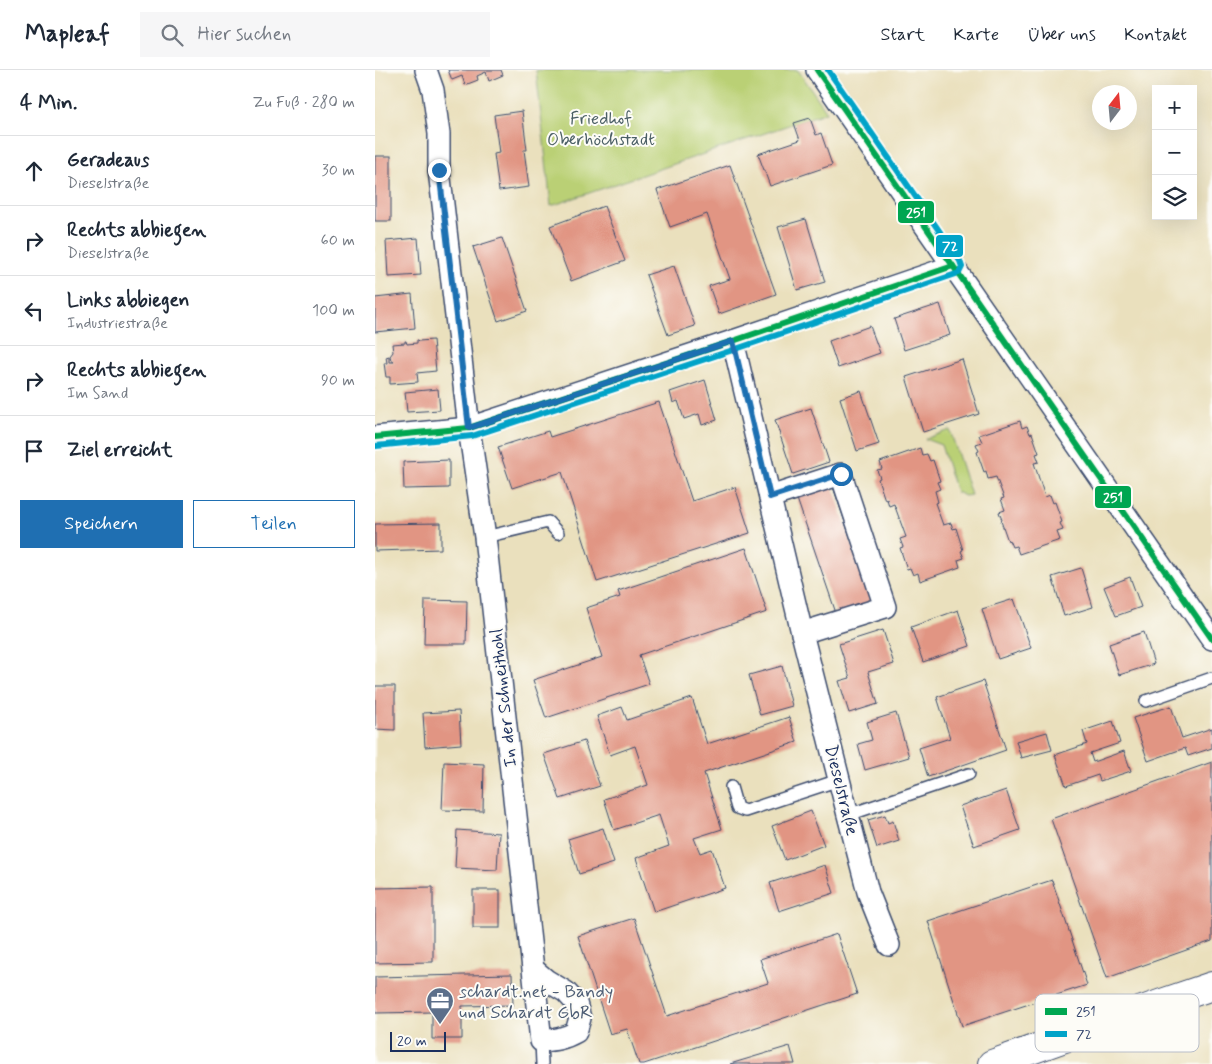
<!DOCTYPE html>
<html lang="de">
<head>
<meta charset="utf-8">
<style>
	body { margin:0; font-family:Mynerve,sans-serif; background:#f6f6f7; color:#1f2937 }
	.controls { position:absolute; right:15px; top:15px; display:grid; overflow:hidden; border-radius:0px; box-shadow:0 5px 20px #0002 }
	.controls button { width:45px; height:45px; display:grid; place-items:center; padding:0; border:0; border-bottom:1px solid #e0e1e3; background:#fff; color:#1f2937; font:25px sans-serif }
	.compass { position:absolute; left:717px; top:15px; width:45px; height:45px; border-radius:50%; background:#fff; box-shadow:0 5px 20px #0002; rotate:16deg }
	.scale { position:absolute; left:15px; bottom:12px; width:56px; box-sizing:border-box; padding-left:5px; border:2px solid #1b2f5e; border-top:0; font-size:14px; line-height:18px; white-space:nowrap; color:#1b2f5e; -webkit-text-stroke:4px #fdfcf7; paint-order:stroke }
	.stop { position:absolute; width:15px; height:15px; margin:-11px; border:4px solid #1f6fb2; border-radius:50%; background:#fff }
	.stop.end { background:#1f6fb2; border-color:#fff; box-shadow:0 1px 5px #0008 }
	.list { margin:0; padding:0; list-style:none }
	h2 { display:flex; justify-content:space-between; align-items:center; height:65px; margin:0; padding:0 20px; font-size:21px }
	h2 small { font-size:16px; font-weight:400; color:#747a83 }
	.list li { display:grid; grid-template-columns:32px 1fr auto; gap:15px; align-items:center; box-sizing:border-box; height:70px; padding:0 20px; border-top:1px solid #e0e1e3 }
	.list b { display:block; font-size:19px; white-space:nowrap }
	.list p { margin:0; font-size:16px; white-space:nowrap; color:#747a83 }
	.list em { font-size:16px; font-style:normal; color:#747a83 }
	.actions { display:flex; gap:10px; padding:15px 20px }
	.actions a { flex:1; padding:11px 0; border:1px solid #1f6fb2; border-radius:0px; text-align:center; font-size:18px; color:#1f6fb2 }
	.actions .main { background:#1f6fb2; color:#fff }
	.icon { flex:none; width:28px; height:28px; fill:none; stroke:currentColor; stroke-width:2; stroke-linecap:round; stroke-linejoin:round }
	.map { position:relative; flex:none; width:837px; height:994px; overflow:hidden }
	header { display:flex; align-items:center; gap:30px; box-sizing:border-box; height:70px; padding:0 25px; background:#fff; border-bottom:1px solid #e0e1e3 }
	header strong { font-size:24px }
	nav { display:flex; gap:28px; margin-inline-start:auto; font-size:18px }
	.search { width:350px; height:45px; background:#f6f6f7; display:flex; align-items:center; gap:12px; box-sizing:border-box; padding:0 18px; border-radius:0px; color:#747a83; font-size:19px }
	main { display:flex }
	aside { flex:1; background:#fff }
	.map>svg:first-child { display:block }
	.green { fill:#bad074; stroke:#6a8069 }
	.building { fill:#e19583 }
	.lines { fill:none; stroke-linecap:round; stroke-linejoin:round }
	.service-casing { stroke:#3a4a6c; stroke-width:14 }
	.minor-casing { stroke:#3a4a6c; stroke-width:24 }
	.tertiary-casing { stroke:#3a4a6c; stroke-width:30 }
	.service { stroke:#fff; stroke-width:11 }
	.minor { stroke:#fff; stroke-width:21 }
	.tertiary { stroke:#fff; stroke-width:28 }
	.bus-1-casing { stroke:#fdfcf7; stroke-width:10 }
	.bus-2-casing { stroke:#fdfcf7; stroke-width:10 }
	.bus-1 { stroke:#00a651; stroke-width:6 }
	.bus-2 { stroke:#01a3c8; stroke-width:6 }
	.route { stroke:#1f6fb2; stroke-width:6 }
	.labels { text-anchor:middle; stroke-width:4; stroke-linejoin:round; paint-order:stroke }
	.park-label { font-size:18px; fill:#4b5f65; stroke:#fdfcf7 }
	.street-label { font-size:18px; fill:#1b2f5e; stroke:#fdfcf7 }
	.service-label { font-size:18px; fill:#4e5e75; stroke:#fdfcf7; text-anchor:start }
	.key { fill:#fdfcf7; stroke:#b9bec9; stroke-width:1 }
	.key-label { font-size:14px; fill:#1b2f5e }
	.line-badge { stroke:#fdfcf7; stroke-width:2 }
	.badge-label { font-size:14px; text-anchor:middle; font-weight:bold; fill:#fff }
</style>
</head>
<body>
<header>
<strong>Mapleaf</strong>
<div class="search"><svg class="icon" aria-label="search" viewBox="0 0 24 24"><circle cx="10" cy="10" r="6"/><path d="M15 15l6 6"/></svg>Hier suchen</div>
<nav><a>Start</a><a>Karte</a><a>Über uns</a><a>Kontakt</a></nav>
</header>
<main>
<aside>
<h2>4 Min.<small>Zu Fuß · 280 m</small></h2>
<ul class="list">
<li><svg class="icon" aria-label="ahead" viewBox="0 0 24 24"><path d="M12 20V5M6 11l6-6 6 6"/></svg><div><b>Geradeaus</b><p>Dieselstraße</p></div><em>30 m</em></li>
<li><svg class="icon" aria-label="right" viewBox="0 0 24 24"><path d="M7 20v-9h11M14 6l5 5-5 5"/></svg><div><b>Rechts abbiegen</b><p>Dieselstraße</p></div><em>60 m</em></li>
<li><svg class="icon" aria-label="left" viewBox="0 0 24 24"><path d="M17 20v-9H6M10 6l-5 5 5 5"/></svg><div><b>Links abbiegen</b><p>Industriestraße</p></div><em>100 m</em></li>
<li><svg class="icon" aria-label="right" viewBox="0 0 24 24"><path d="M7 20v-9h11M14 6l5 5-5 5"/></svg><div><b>Rechts abbiegen</b><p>Im Sand</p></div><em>90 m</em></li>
<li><svg class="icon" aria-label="arrive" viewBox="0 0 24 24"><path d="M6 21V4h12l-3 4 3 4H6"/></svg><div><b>Ziel erreicht</b></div></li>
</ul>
<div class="actions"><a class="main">Speichern</a><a>Teilen</a></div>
</aside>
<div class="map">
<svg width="837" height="994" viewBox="0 0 837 994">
	<rect width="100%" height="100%" fill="#fdfcf7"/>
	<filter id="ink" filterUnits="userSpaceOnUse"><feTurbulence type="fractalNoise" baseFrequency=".02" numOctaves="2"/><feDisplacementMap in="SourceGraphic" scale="10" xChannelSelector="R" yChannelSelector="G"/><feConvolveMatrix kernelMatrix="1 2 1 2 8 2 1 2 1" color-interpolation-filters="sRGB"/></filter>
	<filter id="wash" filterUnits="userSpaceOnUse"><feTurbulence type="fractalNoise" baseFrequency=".0096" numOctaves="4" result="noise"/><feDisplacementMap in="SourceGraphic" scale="20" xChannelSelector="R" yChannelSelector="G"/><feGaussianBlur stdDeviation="1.12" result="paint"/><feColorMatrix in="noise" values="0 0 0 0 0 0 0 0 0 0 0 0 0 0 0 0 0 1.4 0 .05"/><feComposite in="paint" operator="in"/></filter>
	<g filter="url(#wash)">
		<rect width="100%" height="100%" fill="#eae0bd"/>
		<!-- green -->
		<g class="green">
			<polygon points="161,0 423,0 452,42 176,136"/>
			<polygon points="575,360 596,425 590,426 581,422 566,375 550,369"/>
		</g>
		<g id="blocks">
			<!-- building -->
			<g class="building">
				<polygon points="73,0 126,0 128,5 114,11 111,2 102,6 103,10 90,15 87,6 77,10"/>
				<polygon points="147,41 152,80 149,80 154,117 124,121 119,84 124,83 119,45"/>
				<polygon points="435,48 441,65 446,63 457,95 395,116 383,84 425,70 419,53"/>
				<rect x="0" y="86" width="16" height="65"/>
				<polygon points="355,95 401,224 344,244 334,216 355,209 332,144 295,157 282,120"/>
				<polygon points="229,136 250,191 196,211 175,156"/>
				<polygon points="431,149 450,212 422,220 403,157"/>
				<polygon points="43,168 46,205 13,207 11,171"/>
				<polygon points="127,168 152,241 123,251 98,177"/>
				<polygon points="299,196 320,256 293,265 271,205"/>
				<polygon points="37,224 40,258 0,262 0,228"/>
				<polygon points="565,234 575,265 529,280 519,249"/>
				<polygon points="495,256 505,283 463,298 454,271"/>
				<polygon points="42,270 43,270 44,271 58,270 61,301 42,303 43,312 15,314 15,307 11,307 9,293 12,293 11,287 14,286 14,292 19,292 16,290 15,286 18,282 17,274 30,273 30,271 31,271 32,274 42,273"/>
				<polygon points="587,289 604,344 548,362 531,307"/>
				<polygon points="330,310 342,350 327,355 324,344 309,349 303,331 298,333 295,322"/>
				<polygon points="63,319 65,340 32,342 30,322"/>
				<polygon points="486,321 504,374 482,381 465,328"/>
				<polygon points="284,332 317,431 360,417 375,463 222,512 187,402 137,418 123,377 173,361 175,367"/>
				<polygon points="436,338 454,392 418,404 400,350"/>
				<polygon points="645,351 647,358 652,356 655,364 657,363 664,383 661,384 664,392 659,393 670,427 675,425 678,433 680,432 687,452 685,453 688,460 682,462 685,470 644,484 641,476 637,477 634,470 633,471 626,451 627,450 624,442 630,440 626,429 629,428 621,407 613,409 611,401 609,402 602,382 604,381 601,374 607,372 604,365"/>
				<polygon points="545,378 547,385 552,384 555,391 558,390 565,411 562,412 565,419 560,421 563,432 560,433 568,455 576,453 578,459 581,458 588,480 586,481 589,488 583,490 585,497 545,511 543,503 538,505 535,498 532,499 525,478 528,477 525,469 531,467 519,434 514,436 512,429 510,430 503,409 505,408 502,400 507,399 505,392"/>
				<polygon points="74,390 74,418 29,419 28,392"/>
				<polygon points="456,411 498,534 462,546 420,423"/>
				<polygon points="66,453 66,479 0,481 0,454"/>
				<polygon points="371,478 392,542 264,585 274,614 171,648 158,610 227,587 211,538 245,527 243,521"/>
				<polygon points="706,498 718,537 689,546 677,507"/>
				<polygon points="755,507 766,537 741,546 729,517"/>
				<polygon points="639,529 656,578 623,589 607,539"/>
				<polygon points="50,530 92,531 91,574 49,574"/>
				<polygon points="583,540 595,576 548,592 536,557"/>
				<polygon points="508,560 519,594 493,602 503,634 474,643 464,611 475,608 464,574"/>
				<polygon points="769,562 779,594 744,605 734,574"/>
				<polygon points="407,596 417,636 385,645 374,605"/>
				<polygon points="608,611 631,680 553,707 544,678 575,668 562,627"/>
				<polygon points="0,616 20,616 20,660 0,659"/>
				<polygon points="317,628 332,674 414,647 422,672 329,703 347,759 319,768 325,783 337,779 350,818 279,842 261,788 294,776 284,745 239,760 229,729 273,715 260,676 235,685 222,646 247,637 252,650"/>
				<polygon points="796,636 807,668 837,658 837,678 813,686 810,678 773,691 758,648"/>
				<polygon points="84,641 86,674 50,677 48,643"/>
				<polygon points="521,643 534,687 490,700 483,674 497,670 492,652"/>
				<polygon points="738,651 745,673 715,683 718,692 749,681 756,701 725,711 723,705 691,716 680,685 712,674 708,661"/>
				<polygon points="672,662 677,680 646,688 641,671"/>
				<polygon points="209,671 225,716 185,729 169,684"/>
				<polygon points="69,692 109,694 108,741 67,740"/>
				<polygon points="837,692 837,871 732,908 676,749"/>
				<polygon points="631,720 645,760 599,776 585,736"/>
				<polygon points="436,741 449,775 410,790 397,756"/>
				<polygon points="510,745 513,753 518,751 524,771 502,778 493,750"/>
				<polygon points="228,758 239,793 204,804 193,769"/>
				<polygon points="82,760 124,763 122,800 80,798"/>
				<polygon points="450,795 459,823 404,841 395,813"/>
				<polygon points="677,810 712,915 587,956 553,851"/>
				<polygon points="58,817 58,892 0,893 0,818"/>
				<rect x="98" y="820" width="27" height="38"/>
				<polygon points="259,848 292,946 393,913 385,889 462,864 482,924 269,994 264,994 252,959 235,964 203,866"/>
				<polygon points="137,904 138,935 87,936 87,969 57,969 57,942 0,943 0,907"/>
				<polygon points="415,976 420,994 355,994"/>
			</g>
		</g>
	</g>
	<g filter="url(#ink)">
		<use href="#blocks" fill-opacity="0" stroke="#3a4a6c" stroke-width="1"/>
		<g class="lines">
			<!-- service casing -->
			<g class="service-casing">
				<g id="service">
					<polyline points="110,467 173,452 183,463"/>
					<polyline points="771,631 837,608"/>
					<polyline points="356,717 362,738 370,741 464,710"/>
					<polyline points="473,745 594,704"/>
					<polyline points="166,971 167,994"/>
				</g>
			</g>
			<!-- minor casing -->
			<g class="minor-casing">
				<g id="minor">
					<path d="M51 0 58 20 64 64V100L94 358 110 467 158 899 171 910 191 922 201 933 205 948 201 962C189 969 179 970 166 971L158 899"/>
					<polyline points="442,0 837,569"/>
					<polyline points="358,271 427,563 473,745 493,822 514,875"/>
					<polyline points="0,367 94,358 358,271 578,196"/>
					<polyline points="395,427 466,404 510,537 427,563"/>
				</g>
			</g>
			<!-- tertiary casing -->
			<g class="tertiary-casing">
				<polyline id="tertiary" points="617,994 787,933 837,916"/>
			</g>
			<!-- service -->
			<use href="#service" class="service"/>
			<!-- minor -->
			<use href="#minor" class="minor"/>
			<!-- tertiary -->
			<use href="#tertiary" class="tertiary"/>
			<!-- bus-1 casing -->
			<g class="bus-1-casing">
				<g id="bus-1">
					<polyline points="442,0 837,569"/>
					<polyline points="0,367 94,358 358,271 578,196"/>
				</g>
			</g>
			<!-- bus-2 casing -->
			<g class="bus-2-casing">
				<polyline id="bus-2" points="1,376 97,366 361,279 584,203 587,197 585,191 453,0"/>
			</g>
			<!-- bus-1 -->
			<use href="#bus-1" class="bus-1"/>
			<!-- bus-2 -->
			<use href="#bus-2" class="bus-2"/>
		</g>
	</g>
	<g class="lines" filter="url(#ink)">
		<!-- route -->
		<polyline class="route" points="64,100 94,358 358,271 395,427 466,404"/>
	</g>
	<!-- icons -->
	<defs>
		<g id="office-pin" transform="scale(1.4375)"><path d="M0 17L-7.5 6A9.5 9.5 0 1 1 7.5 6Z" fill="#5c6f8a" stroke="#fdfcf7"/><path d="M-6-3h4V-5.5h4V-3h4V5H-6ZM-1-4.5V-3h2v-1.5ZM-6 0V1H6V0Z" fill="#fff"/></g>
	</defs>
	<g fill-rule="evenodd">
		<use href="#office-pin" x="65" y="931"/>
	</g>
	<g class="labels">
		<!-- park labels -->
		<g class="park-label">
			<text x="226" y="54">Friedhof<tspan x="226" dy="21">Oberhöchstadt</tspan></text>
		</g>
		<!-- street labels -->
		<g class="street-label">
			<text transform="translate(128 628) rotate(-96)" y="6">In der Schneithohl</text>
			<text transform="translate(467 720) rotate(76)" y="6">Dieselstraße</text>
		</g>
		<!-- service labels -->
		<g class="service-label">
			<text x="84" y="927">schardt.net - Bandy<tspan x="84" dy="21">und Schardt GbR</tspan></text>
		</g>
	</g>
	<!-- legend -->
	<rect x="660" y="924" width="164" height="58" rx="8" class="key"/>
	<rect x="670" y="938" width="22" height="7" fill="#00a651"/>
	<rect x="670" y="961" width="22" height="6" fill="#01a3c8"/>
	<g class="key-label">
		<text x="701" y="946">251</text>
		<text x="701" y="969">72</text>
	</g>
	<g class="line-badge">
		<rect x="522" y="130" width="38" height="24" rx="5" fill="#00a651"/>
		<rect x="560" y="164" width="29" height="24" rx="5" fill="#01a3c8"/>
		<rect x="719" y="415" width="38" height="24" rx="5" fill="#00a651"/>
	</g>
	<g class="badge-label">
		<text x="541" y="147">251</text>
		<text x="575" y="181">72</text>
		<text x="738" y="432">251</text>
	</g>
</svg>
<div class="controls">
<button>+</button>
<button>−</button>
<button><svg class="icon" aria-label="layers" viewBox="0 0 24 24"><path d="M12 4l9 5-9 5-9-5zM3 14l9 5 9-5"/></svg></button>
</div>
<svg class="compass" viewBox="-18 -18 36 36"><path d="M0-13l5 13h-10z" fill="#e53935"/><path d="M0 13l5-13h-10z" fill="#747a83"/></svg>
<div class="scale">20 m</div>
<div class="stop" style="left:466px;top:404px"></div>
<div class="stop end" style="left:64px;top:100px"></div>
</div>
</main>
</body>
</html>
